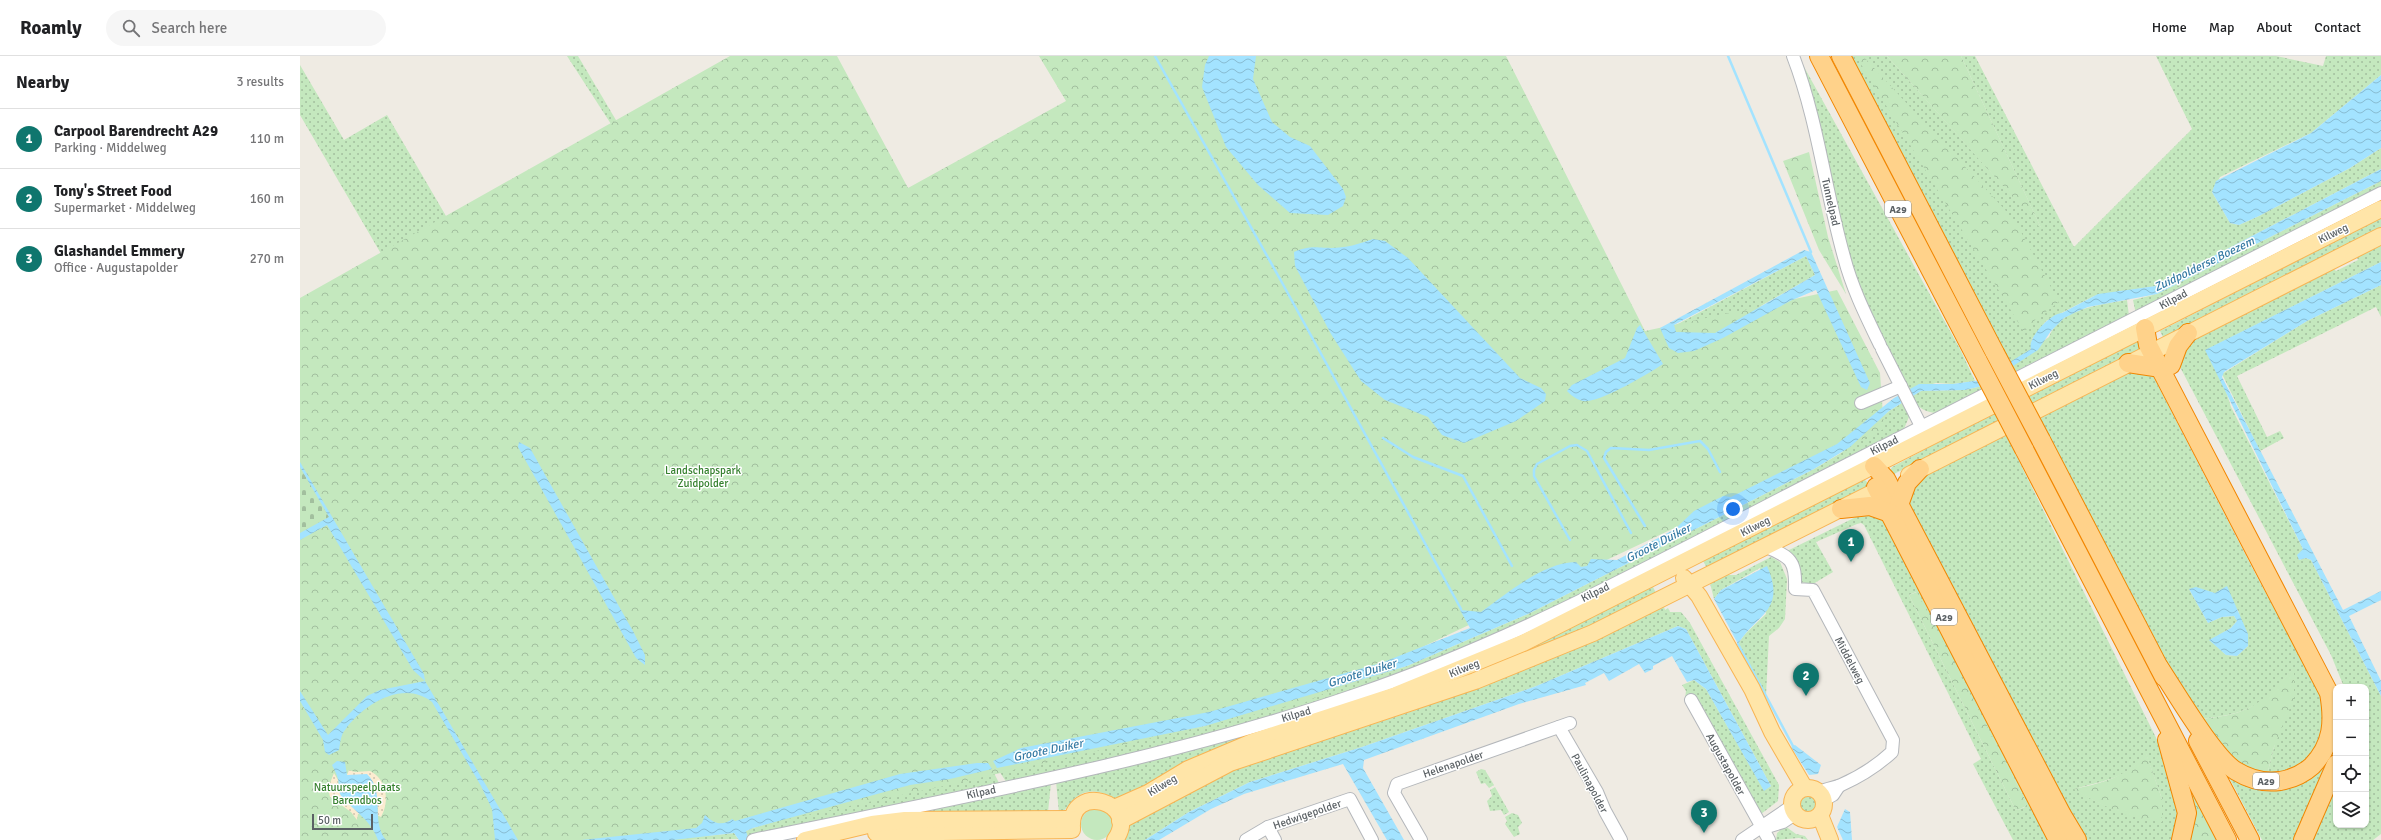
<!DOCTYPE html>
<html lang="en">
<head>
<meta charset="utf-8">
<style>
	body { margin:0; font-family:Signika,sans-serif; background:#f6f6f6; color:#202124 }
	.controls { position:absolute; right:12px; bottom:12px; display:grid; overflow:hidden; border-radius:8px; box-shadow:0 1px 3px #0004 }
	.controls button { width:36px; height:36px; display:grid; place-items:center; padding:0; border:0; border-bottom:1px solid #e0e0e0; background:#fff; color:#202124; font:20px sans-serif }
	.scale { position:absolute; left:12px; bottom:10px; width:61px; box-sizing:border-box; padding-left:4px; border:2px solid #5b6165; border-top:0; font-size:11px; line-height:14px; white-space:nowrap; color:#5b6165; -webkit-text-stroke:3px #fff; paint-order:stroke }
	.you { position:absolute; left:1433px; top:453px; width:14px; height:14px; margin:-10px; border:3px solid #fff; border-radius:50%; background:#1a73e8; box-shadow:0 0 0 6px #1a73e833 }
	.badge { display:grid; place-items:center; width:26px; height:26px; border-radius:50%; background:#0f766e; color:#fff; font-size:13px; font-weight:700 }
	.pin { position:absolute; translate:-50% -33px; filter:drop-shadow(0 1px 2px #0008) }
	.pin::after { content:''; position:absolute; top:21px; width:14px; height:12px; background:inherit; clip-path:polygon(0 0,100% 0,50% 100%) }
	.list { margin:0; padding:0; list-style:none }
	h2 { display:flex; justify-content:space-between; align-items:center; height:52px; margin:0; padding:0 16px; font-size:17px }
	h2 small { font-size:13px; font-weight:400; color:#757577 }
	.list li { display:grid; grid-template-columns:26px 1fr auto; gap:12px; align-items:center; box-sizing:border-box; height:60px; padding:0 16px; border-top:1px solid #e0e0e0 }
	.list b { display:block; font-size:15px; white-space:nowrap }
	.list p { margin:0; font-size:13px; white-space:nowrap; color:#757577 }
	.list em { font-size:13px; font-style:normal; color:#757577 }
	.icon { flex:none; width:22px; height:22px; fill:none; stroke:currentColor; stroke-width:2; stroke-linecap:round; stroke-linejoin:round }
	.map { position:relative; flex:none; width:2081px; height:784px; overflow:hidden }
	header { display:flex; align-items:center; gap:24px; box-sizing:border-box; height:56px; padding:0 20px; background:#fff; border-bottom:1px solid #e0e0e0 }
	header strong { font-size:19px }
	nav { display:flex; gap:22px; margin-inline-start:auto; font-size:14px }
	.search { width:280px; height:36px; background:#f6f6f6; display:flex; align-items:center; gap:10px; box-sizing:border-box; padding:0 14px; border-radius:22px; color:#757577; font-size:15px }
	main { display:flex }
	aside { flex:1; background:#fff }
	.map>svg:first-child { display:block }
	.grass { fill:url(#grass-dots); fill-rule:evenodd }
	.forest { fill:url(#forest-crowns) }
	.sand { fill:url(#sand-dots) }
	.cemetery { fill:url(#cemetery-stones) }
	.garden { fill:#c4e8be }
	.water { fill:url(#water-waves); fill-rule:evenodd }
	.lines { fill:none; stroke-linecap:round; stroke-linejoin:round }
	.stream { stroke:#a3e3ff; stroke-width:2.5 }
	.minor-casing { stroke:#b4b7bb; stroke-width:14 }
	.major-casing { stroke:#f8b453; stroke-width:18 }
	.highway-casing { stroke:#f28600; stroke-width:20 }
	.minor { stroke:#fff; stroke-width:12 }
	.major { stroke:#ffe5a8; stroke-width:16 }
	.highway { stroke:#ffd28a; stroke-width:18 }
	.highway-bridge-casing { stroke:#f28600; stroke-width:20; stroke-linecap:butt }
	.highway-bridge { stroke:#ffd28a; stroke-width:18 }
	.labels { text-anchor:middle; stroke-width:3; stroke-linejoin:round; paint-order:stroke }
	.shield { fill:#fff; stroke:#8c9093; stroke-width:1 }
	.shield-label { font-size:10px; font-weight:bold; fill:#5b6165 }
	.street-label { font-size:11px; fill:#5b6165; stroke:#fff }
	.park-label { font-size:11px; fill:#36812f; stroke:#fff }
	.water-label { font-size:12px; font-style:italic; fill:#367ba4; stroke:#fff }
</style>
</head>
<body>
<header>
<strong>Roamly</strong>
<div class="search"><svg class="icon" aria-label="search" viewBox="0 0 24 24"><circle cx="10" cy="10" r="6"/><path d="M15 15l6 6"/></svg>Search here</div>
<nav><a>Home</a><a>Map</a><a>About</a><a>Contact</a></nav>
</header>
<main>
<aside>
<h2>Nearby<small>3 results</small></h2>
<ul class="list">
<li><span class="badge">1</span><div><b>Carpool Barendrecht A29</b><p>Parking · Middelweg</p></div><em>110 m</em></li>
<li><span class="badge">2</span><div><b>Tony's Street Food</b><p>Supermarket · Middelweg</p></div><em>160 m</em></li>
<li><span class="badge">3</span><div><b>Glashandel Emmery</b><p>Office · Augustapolder</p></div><em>270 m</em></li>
</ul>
</aside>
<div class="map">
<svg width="2081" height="784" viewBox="0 0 2081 784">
	<defs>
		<pattern id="grass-dots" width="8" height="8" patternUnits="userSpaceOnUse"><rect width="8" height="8" fill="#c4e8be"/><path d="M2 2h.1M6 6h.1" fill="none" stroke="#a2bf9e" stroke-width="1.8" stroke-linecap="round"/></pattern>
		<pattern id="forest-crowns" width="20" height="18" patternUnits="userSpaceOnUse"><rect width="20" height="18" fill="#c4e8be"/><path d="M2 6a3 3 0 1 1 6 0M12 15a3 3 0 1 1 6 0" fill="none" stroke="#a2bf9e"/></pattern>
		<pattern id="sand-dots" width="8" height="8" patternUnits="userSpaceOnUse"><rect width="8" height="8" fill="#fcecd1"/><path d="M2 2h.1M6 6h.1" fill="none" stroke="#cfc3ad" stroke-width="1.8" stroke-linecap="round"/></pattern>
		<pattern id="cemetery-stones" width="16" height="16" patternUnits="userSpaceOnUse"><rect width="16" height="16" fill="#c4e8be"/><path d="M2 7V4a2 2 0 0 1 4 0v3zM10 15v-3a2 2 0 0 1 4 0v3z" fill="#a2bf9e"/></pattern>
		<pattern id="water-waves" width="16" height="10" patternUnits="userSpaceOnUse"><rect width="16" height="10" fill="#a3e3ff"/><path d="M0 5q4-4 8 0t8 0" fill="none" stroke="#88bbd2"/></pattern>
	</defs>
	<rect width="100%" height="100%" fill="#efebe3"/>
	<!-- grass -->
	<g class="grass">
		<polygon points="267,0 278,0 326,81 342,116"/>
		<polygon points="1498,0 1660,293 1675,325 1653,328 1636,327 1609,334 1560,238 1538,160"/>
		<polygon points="1547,0 1587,0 1741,172 1661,0 1675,0 1774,191 1892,73 1856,0 1976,0 2023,10 2026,0 2081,0 2081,19 2011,77 1920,121 1912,136 1930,167 1939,169 1959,160 2050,112 2081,92 2081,113 1856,230 1794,240 1746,265 1732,283 1731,293 1709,308"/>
		<polygon points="0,9 44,84 87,59 153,172 247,482 0,59"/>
		<polygon points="2081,125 2081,133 1836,258 1833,244 1857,238"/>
		<polygon points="2081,158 2081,175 2010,211 1967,228 1863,281 1860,275 1870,270 1993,207 2026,186"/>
		<polygon points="2081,185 2081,206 1912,291 1931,351 2003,493 1999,504 2006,502 2011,504 2081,640 2081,778 2073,784 2012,784 2036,724 2036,769 2066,769 2066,631 2044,631 2031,599 1880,311 1887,286 2006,224 2034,213 2036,215 2058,204 2057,202"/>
		<polygon points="1506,200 1515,219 1440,262 1374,270"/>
		<polygon points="2081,229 2081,261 2076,251 1937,320 1967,381 1980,375 1984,382 1960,395 1922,318 2007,265"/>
		<path d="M1827 244 1829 260 1726 310 1638 357C1626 357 1618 352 1611 341L1621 335 1665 334 1682 330 1749 281C1760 252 1800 249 1827 244Z"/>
		<polygon points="1831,285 1839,285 1845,291 1592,419 1590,415 1592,411 1694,357 1707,347 1732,339"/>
		<path d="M1831 312 1850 316 1854 322 1956 519 1992 585 2003 601 2023 642 2025 679 2007 707 1980 720 1967 719 1994 612C1987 619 1982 626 1976 633 1954 656 1926 661 1896 663L1736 361ZM1889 533 1915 537 1938 554 1948 590 1937 600 1926 599 1910 584 1931 572 1937 565 1934 560 1922 561 1908 567Z"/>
		<polygon points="1605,345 1609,361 1603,375 1247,558 1062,634 881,687 707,727 697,712 905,670 1107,610 1228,558 1514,413 1541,397 1589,355"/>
		<path d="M1705 377 1876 722 1882 743 1876 784H1785L1607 448 1617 422ZM1846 698 1862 743V765C1830 760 1802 751 1775 733 1804 724 1825 724 1846 698Z"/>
		<polygon points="1564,423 1571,430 1408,514 1402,503"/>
		<path d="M1581 456 1758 784H1713L1673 708 1681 703 1564 469 1561 467 1557 468 1516 486 1533 516 1513 528 1499 526 1485 496 1560 459ZM1616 536 1726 745 1725 751 1718 754 1715 753 1609 539Z"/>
		<polygon points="1471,501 1480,506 1487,523 1485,563 1479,572 1469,580 1466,640 1438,588 1445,578 1466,558 1460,512 1421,534 1414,543 1410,527 1426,519 1436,519"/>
		<polygon points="1352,529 1357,539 1249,590 851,741"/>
		<polygon points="1364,551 1365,554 1368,552 1370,556 1381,556 1390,567 1479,729 1478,745 1461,758 1392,639 1385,642 1386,635 1382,629 1394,624 1406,633 1464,734 1471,730 1386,573 1378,570 1234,631 1062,691 950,726 889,756 845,784 821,784 828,769 911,721 1113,655 1303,579"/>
		<path d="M995 663 819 745C807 737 791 731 778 740 770 745 768 754 759 757L756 725Z"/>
		<polygon points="2036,674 2036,694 2000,784 1962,784 1922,708 1995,726"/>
		<polygon points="692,713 699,727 698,729 446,780 446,775 453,772 527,750"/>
		<polygon points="1181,713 1185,714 1194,729 1189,732 1185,727 1181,728 1176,716"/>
		<polygon points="751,727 748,756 571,766 485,784 467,784"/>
		<polygon points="1195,731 1209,756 1204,759 1201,754 1190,755 1187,745 1192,740 1190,734"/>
		<circle cx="1508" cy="747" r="9"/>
		<polygon points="1212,757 1218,759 1222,767 1218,771 1220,778 1214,781 1205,768 1207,765 1205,761"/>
		<polygon points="1485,770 1496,778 1505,780 1508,784 1499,782 1476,784 1477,777"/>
		<polygon points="434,777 438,783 373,784"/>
	</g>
	<!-- forest -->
	<g class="forest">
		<polygon points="430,0 537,0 608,132 766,45 739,0 1206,0 1345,275 1537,234 1580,317 1584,373 1004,647 644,730 389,784 0,784 0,242"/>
		<polygon points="1556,0 1563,0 1706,155 1721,176 1759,246 1736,263 1724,276"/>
		<polygon points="1587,0 1661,0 1742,174"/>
		<polygon points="1509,96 1528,181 1546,238 1519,194 1483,105"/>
		<polygon points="1617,536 1726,745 1726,750 1718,754 1715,753 1609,539"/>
		<path d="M1994 611V642L1974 691 1967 719C1932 715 1916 689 1896 663 1946 660 1963 649 1994 611Z"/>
		<path d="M1846 697 1862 743V766C1830 763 1801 750 1774 733 1802 727 1828 721 1846 697Z"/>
		<polygon points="1892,737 1917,784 1888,784 1894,758"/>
	</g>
	<!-- sand -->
	<g class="sand">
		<path d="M49 714 55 716 70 715C87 723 90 746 81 761L77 759 78 753 60 719H47Z"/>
		<polygon points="34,717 38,724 38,732 61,758 58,758 57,764 51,756 30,741 28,732"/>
	</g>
	<!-- cemetery -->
	<polygon class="cemetery" points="0,411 29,461 0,477"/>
	<!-- garden -->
	<circle class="garden" cx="797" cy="768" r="16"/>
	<!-- water -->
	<g class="water">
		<polygon points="909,0 956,0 953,23 972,66 990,81 1010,90 1043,133 1046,141 1043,150 1028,159 990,157 958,129 926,91 902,31 905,9"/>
		<polygon points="2081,19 2081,92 2050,112 1959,160 1939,169 1930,167 1912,136 1916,125 2011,77"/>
		<path d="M2081 113V125L1857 238 1788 251 1776 256 1764 262 1751 275 1738 294 1682 330 1665 334 1621 335 1589 355 1550 391 1514 413 1228 558 1107 610 905 670 697 712 693 705 721 692 909 656 1081 607 1170 572 1160 554 1181 556C1206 538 1244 506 1276 506L1281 511 1287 510 1291 503 1317 504 1375 473 1394 455 1423 440 1431 441 1537 388 1594 342 1619 328H1653L1681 324 1731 293C1727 282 1751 257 1762 257L1798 238 1856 230Z"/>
		<path d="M1073 183 1085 185 1108 202 1220 322 1241 332 1246 338 1245 345 1216 365 1164 387 1142 379 1128 361 1085 344 1061 325 1031 278 995 210 994 196C1012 189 1014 192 1031 192 1046 192 1059 188 1073 183Z"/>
		<path d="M1504 194 1511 196 1570 327 1567 334 1561 331 1516 234 1490 245 1423 282 1394 295 1378 297 1369 292 1360 272ZM1506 200 1515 219 1415 277 1376 276 1374 269Z"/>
		<polygon points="2081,206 2081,229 2007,265 1924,316 1922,321 2043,554 2081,535 2081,544 2049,560 2081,625 2081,640 2011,504 2006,502 1999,504 1997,499 2003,493 1905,294"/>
		<path d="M1340 269 1363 308C1348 318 1306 343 1288 345 1279 346 1273 341 1267 335L1272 329 1325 302 1337 272Z"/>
		<polygon points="219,386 230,392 334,577 345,599 345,609 336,602 218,391"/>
		<path d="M0 406 124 618 125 625 218 784H195L192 753 181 730 132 646C104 623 63 648 45 674 41 678 40 688 39 694L29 699 25 696 23 684 0 645V635L28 679 67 640 80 634 125 625 113 614 27 469 0 484V477L29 461 0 411Z"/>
		<path d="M1467 510C1487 555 1456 558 1438 588L1414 543 1421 534Z"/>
		<polygon points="1927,530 1948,578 1948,590 1937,600 1926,599 1909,584 1931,572 1937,565 1934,560 1922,561 1908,567 1889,533 1896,531 1915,537"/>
		<polygon points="1378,570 1386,573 1471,730 1464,735 1406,633 1394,624 1387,626 1372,600 1353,610 1353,613 1345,617 1339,608 1309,625 1304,617 1285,627 1286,629 1219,648 1064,704 1063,712 1104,784 1087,784 1043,708 944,738 911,753 859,784 845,784 889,756 950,726 1062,691 1234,631"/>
		<polygon points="1495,689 1521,709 1518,718 1509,719 1491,691"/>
		<path d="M37 705 45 706 47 719 67 718C86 736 70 764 86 784H78C71 764 55 756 42 741 37 735 40 730 38 723 37 718 34 714 32 709Z"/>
		<path d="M677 707H688L692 713 650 723 610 729 453 772 446 775 449 784H439L434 777 373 784H281L396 772 402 767 405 759C413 767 422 771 432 763L435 765 600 718Z"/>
		<polygon points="1545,753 1550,756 1552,784 1543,784 1537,771"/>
	</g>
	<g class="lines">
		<!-- stream -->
		<g class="stream">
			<polyline points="855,0 980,223 1161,553"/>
			<polyline points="1428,0 1511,196"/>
			<polyline points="1083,382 1113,401 1163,420 1212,510"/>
			<polyline points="1345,470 1304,402 1306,396 1311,392 1349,394 1400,385 1408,393 1420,416"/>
			<polyline points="1270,484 1234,420 1234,414 1237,408 1270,390 1277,389 1287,395 1331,477"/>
			<polyline points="1438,588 1493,690"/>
		</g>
		<!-- minor casing -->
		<g class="minor-casing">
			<g id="minor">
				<path d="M1493 0C1518 65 1525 134 1544 201 1552 232 1566 260 1580 289"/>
				<polyline points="1582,293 1621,370"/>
				<polyline points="1561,347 1601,330"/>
				<path d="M1466 491C1491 501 1496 505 1495 533L1513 534 1593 684 1592 696C1578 709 1559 721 1541 729 1534 732 1527 732 1520 736"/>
				<polyline points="1391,644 1469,784"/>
				<polyline points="1259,671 1297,736 1305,755 1321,784"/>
				<polyline points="1524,744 1533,739 1539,730"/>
				<polyline points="968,771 975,784"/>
				<polyline points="1467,771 1483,766 1495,758"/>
				<path d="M453 784C655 742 860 706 1055 639 1215 585 1363 503 1513 426 1702 329 1891 232 2081 137"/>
				<polyline points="946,784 968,771 1050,743 1072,784"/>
				<polyline points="1121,784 1094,737 1097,728 1270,667"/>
				<polyline points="1442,784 1492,750"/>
			</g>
		</g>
		<!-- major casing -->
		<g class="major-casing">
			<g id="major">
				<polyline points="1609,419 2081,180"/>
				<polyline points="1384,522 1399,540 1452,633 1472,676 1504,731"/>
				<circle cx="1508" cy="748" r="16"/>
				<polyline points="814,752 848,737 888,713 952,686 1096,639 1223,587 2081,153"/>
				<polyline points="1520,759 1530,784"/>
				<polyline points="820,765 930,707 1175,625 1293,577 1588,429"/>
				<path d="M772 772C769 725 842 746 815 784"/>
				<polyline points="576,777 772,774"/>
				<polyline points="505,784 572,768 605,764 772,763"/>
			</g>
		</g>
		<!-- highway casing -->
		<g class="highway-casing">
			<g id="highway">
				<polyline points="1519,0 1678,305"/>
				<polyline points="1541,0 1695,297"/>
				<path d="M1845 272 1848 289 2029 637C2034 665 2033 688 2012 710 2003 718 1992 723 1980 725 1965 727 1949 723 1936 715 1914 702 1875 635 1859 611"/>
				<polyline points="1828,307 1861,312"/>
				<polyline points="1871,309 1878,290 1888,277"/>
				<polyline points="1741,384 1864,621"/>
				<polyline points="1724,393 1927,784"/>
				<polyline points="1574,410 1586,423 1762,759 1777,784"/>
				<polyline points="1576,431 1758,784"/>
				<polyline points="1599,449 1607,427 1620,413"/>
				<polyline points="1541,453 1570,450 1590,457"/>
				<polyline points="1867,684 1887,757 1881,784"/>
				<polyline points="1898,685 1950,784"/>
				<polyline points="2003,784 2036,708"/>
			</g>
		</g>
		<!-- minor -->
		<use href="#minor" class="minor"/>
		<!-- major -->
		<use href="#major" class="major"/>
		<!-- highway -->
		<use href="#highway" class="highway"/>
		<!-- highway-bridge casing -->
		<g class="highway-bridge-casing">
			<g id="highway-bridge">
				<polyline points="1695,297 1741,384"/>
				<polyline points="1678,305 1724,393"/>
			</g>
		</g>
		<!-- highway-bridge -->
		<use href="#highway-bridge" class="highway-bridge"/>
	</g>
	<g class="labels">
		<!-- shield labels -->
		<g class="shield">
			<rect x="1585" y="145" width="26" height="16" rx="3"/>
			<rect x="1631" y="553" width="26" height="16" rx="3"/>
			<rect x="1953" y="717" width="26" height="16" rx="3"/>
		</g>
		<g class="shield-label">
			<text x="1598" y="157">A29</text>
			<text x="1644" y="565">A29</text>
			<text x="1966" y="729">A29</text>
		</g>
		<!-- street labels -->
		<g class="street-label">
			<text transform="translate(1531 146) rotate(77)" y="4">Tunnelpad</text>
			<text transform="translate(2033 177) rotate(-26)" y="4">Kilweg</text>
			<text transform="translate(1873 243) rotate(-28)" y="4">Kilpad</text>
			<text transform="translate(1743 323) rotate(-27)" y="4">Kilweg</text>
			<text transform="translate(1584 389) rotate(-27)" y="4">Kilpad</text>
			<text transform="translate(1455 470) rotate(-27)" y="4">Kilweg</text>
			<text transform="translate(1295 536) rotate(-26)" y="4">Kilpad</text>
			<text transform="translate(1550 604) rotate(62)" y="4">Middelweg</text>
			<text transform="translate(1164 612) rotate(-22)" y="4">Kilweg</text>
			<text transform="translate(996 658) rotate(-17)" y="4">Kilpad</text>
			<text transform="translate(1153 708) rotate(-19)" y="4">Helenapolder</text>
			<text transform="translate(1426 708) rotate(61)" y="4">Augustapolder</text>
			<text transform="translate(1290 727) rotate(62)" y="4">Paulinapolder</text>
			<text transform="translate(862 729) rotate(-31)" y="4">Kilweg</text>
			<text transform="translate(681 736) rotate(-12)" y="4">Kilpad</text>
			<text transform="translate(1007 758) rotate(-19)" y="4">Hedwigepolder</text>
		</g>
		<!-- park labels -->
		<g class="park-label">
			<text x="403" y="418">Landschapspark<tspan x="403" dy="13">Zuidpolder</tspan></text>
			<text x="57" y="735">Natuurspeelplaats<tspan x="57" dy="13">Barendbos</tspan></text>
		</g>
		<!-- water labels -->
		<g class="water-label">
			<text transform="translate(1904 208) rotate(-26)" y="4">Zuidpolderse Boezem</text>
			<text transform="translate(1358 487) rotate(-27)" y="4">Groote Duiker</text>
			<text transform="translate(1062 617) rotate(-17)" y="4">Groote Duiker</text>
			<text transform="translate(748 694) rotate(-12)" y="4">Groote Duiker</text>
		</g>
	</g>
</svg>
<div class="controls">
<button>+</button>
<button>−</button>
<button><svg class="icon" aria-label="locate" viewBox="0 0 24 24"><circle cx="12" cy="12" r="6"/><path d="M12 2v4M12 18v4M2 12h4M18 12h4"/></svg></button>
<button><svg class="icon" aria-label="layers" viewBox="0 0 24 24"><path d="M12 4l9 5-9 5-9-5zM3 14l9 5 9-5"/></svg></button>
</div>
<div class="scale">50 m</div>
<div class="you"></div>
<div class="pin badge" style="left:1551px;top:506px">1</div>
<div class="pin badge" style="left:1506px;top:640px">2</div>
<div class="pin badge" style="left:1404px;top:777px">3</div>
</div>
</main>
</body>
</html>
